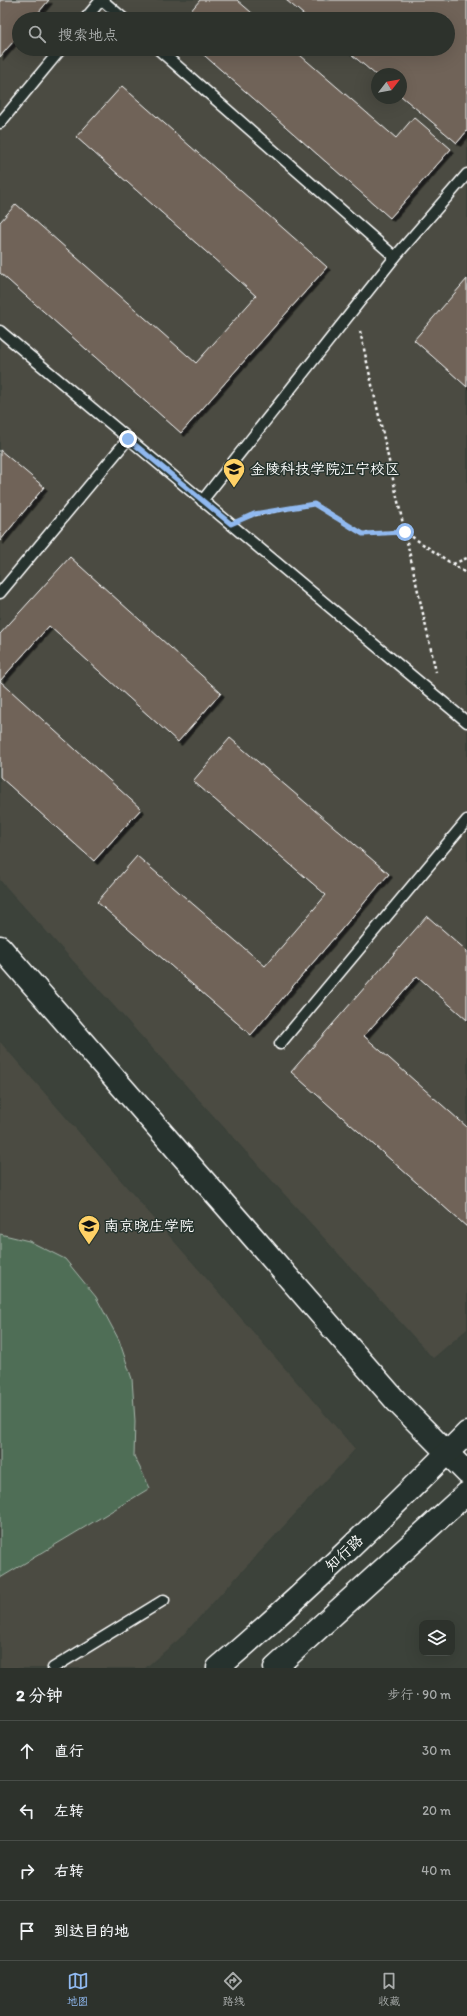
<!DOCTYPE html>
<html lang="zh">
<head>
<meta charset="utf-8">
<style>
	body { margin:0; font-family:Itim,"LXGW WenKai TC",sans-serif; background:#353a34; color:#f1f3f6 }
	.controls { position:absolute; right:12px; bottom:12px; display:grid; overflow:hidden; border-radius:8px; box-shadow:0 4px 16px #0002 }
	.controls button { width:36px; height:36px; display:grid; place-items:center; padding:0; border:0; border-bottom:1px solid #484d48; background:#2d322c; color:#f1f3f6; font:20px sans-serif }
	.compass { position:absolute; left:371px; top:68px; width:36px; height:36px; border-radius:50%; background:#2d322c; box-shadow:0 4px 16px #0002; rotate:59deg }
	.stop { position:absolute; width:12px; height:12px; margin:-9px; border:3px solid #90b9f0; border-radius:50%; background:#fff }
	.stop.end { background:#90b9f0; border-color:#fff; box-shadow:0 1px 4px #0008 }
	.list { margin:0; padding:0; list-style:none }
	h2 { display:flex; justify-content:space-between; align-items:center; height:52px; margin:0; padding:0 16px; font-size:17px }
	h2 small { font-size:13px; font-weight:400; color:#a7aaa9 }
	.list li { display:grid; grid-template-columns:26px 1fr auto; gap:12px; align-items:center; box-sizing:border-box; height:60px; padding:0 16px; border-top:1px solid #484d48 }
	.list b { display:block; font-size:15px; white-space:nowrap }
	.list em { font-size:13px; font-style:normal; color:#a7aaa9 }
	.icon { flex:none; width:22px; height:22px; fill:none; stroke:currentColor; stroke-width:2; stroke-linecap:round; stroke-linejoin:round }
	.map { position:relative; flex:none; width:467px; height:1668px; overflow:hidden }
	.search { position:absolute; background:#2d322c; box-shadow:0 4px 16px #0002; left:12px; right:12px; top:12px; height:44px; display:flex; align-items:center; gap:10px; box-sizing:border-box; padding:0 14px; border-radius:22px; color:#a7aaa9; font-size:15px }
	.sheet { height:292px; background:#2d322c }
	nav { display:flex; justify-content:space-around; align-items:center; box-sizing:border-box; height:56px; border-top:1px solid #484d48; background:#2d322c; font-size:11px; color:#a7aaa9 }
	nav a { display:grid; justify-items:center; gap:2px }
	nav .on { color:#90b9f0 }
	.map>svg:first-child { display:block }
	.built { fill:#4b4c43; fill-rule:evenodd }
	.park { fill:#4f6e57; stroke:#a7b6ab }
	.building { fill:#6f6458; stroke:#fff; filter:url(#shadow) }
	.lines { fill:none; stroke-linecap:round; stroke-linejoin:round }
	.lane-casing { stroke:#fff; stroke-width:13 }
	.secondary-casing { stroke:#fff; stroke-width:25 }
	.path { stroke:#fff; stroke-width:2.5; stroke-dasharray:3 3; stroke-linecap:butt }
	.lane { stroke:#26332d; stroke-width:10 }
	.secondary { stroke:#26332d; stroke-width:22 }
	.route { stroke:#90b9f0; stroke-width:5 }
	.labels { text-anchor:middle; stroke-width:3; stroke-linejoin:round; paint-order:stroke }
	.poi-label { font-size:15px; fill:#fff; stroke:#26332d; text-anchor:start }
	.street-label { font-size:15px; fill:#fff; stroke:#26332d }
</style>
</head>
<body>
<div class="map">
<svg width="467" height="1668" viewBox="0 0 467 1668">
	<defs>
		<filter id="shadow"><feDropShadow dx="3.5" dy="3.5" stdDeviation="0" flood-color="#0009"/></filter>
	</defs>
	<rect width="100%" height="100%" fill="#3c423a"/>
	<filter id="ink" filterUnits="userSpaceOnUse"><feTurbulence type="fractalNoise" baseFrequency=".025" numOctaves="2"/><feDisplacementMap in="SourceGraphic" scale="8" xChannelSelector="R" yChannelSelector="G"/><feConvolveMatrix kernelMatrix="1 2 1 2 8 2 1 2 1" color-interpolation-filters="sRGB"/></filter>
	<g filter="url(#ink)">
		<!-- built -->
		<g class="built">
			<path d="M0 0H467V1329L433 1358 0 880ZM19 19H448V49H19ZM377 74H401V98H377Z"/>
			<polygon points="0,1042 355,1449 179,1639 145,1668 0,1668"/>
		</g>
		<!-- park -->
		<polygon class="park" points="0,1234 29,1241 65,1259 96,1297 119,1340 132,1379 135,1421 134,1456 150,1488 0,1578"/>
		<!-- building -->
		<g class="building">
			<polygon points="0,0 49,0 33,19 19,19 19,35 0,57"/>
			<polygon points="200,0 237,0 259,19 184,19"/>
			<polygon points="286,0 467,0 467,131 457,143 401,96 401,74 377,74 377,76 345,49 448,49 448,19 309,19"/>
			<polygon points="197,49 293,49 396,138 414,117 451,149 390,218"/>
			<polygon points="122,86 327,267 181,433 0,273 0,222 16,204 196,363 256,296 76,137"/>
			<polygon points="467,279 467,387 414,340"/>
			<polygon points="0,450 44,487 0,541"/>
			<polygon points="70,557 221,693 178,742 49,626 0,681 0,634"/>
			<polygon points="0,681 141,809 94,861 0,777"/>
			<polygon points="230,738 389,874 251,1035 97,902 137,856 265,966 326,895 193,781"/>
			<polygon points="427,916 467,951 467,1020 417,976 364,1036 467,1127 467,1227 291,1072"/>
		</g>
		<g class="lines">
			<!-- lane casing -->
			<g class="lane-casing">
				<g id="lane">
					<polyline points="102,0 124,19"/>
					<polyline points="85,19 101,0"/>
					<polyline points="158,49 395,257"/>
					<polyline points="0,123 61,49"/>
					<polyline points="0,331 467,722"/>
					<polyline points="202,501 395,257 467,174"/>
					<polyline points="0,593 128,439"/>
					<polyline points="280,1044 467,820"/>
					<polyline points="53,1668 164,1600"/>
				</g>
			</g>
			<!-- secondary casing -->
			<g class="secondary-casing">
				<g id="secondary">
					<polyline points="0,947 397,1402 467,1473"/>
					<path d="M218 1668C305 1594 386 1514 467 1433"/>
					<polyline points="275,1668 467,1493"/>
				</g>
			</g>
			<!-- path -->
			<g class="path">
				<polyline points="360,331 436,672"/>
				<polyline points="249,516 314,504 363,534 405,532 467,574"/>
				<polyline points="453,564 467,558"/>
			</g>
			<!-- lane -->
			<use href="#lane" class="lane"/>
			<!-- secondary -->
			<use href="#secondary" class="secondary"/>
		</g>
	</g>
	<g class="lines" filter="url(#ink)">
		<!-- route -->
		<polyline class="route" points="128,439 231,524 254,514 314,504 363,534 405,532"/>
	</g>
	<!-- icons -->
	<defs>
		<g id="university-pin" transform="scale(1.15)"><path d="M0 17L-7.5 6A9.5 9.5 0 1 1 7.5 6Z" fill="#ffd166" stroke="#26332d"/><path d="M0-5L7-2L0 1L-7-2ZM-4 1L0 2.5L4 1V4Q0 6-4 4Z" fill="#111"/></g>
	</defs>
	<g fill-rule="evenodd">
		<use href="#university-pin" x="234" y="469"/>
		<use href="#university-pin" x="89" y="1226"/>
	</g>
	<g class="labels">
		<!-- poi labels -->
		<g class="poi-label">
			<text x="250" y="474">金陵科技学院江宁校区</text>
			<text x="104" y="1231">南京晓庄学院</text>
		</g>
		<!-- street labels -->
		<g class="street-label">
			<text transform="translate(344 1553) rotate(-43)" y="5">知行路</text>
		</g>
	</g>
</svg>
<div class="controls">
<button><svg class="icon" aria-label="layers" viewBox="0 0 24 24"><path d="M12 4l9 5-9 5-9-5zM3 14l9 5 9-5"/></svg></button>
</div>
<svg class="compass" viewBox="-18 -18 36 36"><path d="M0-13l5 13h-10z" fill="#e53935"/><path d="M0 13l5-13h-10z" fill="#a7aaa9"/></svg>
<div class="stop" style="left:405px;top:532px"></div>
<div class="stop end" style="left:128px;top:439px"></div>
<div class="search"><svg class="icon" aria-label="search" viewBox="0 0 24 24"><circle cx="10" cy="10" r="6"/><path d="M15 15l6 6"/></svg>搜索地点</div>
</div>
<section class="sheet">
<h2>2 分钟<small>步行 · 90 m</small></h2>
<ul class="list">
<li><svg class="icon" aria-label="ahead" viewBox="0 0 24 24"><path d="M12 20V5M6 11l6-6 6 6"/></svg><div><b>直行</b></div><em>30 m</em></li>
<li><svg class="icon" aria-label="left" viewBox="0 0 24 24"><path d="M17 20v-9H6M10 6l-5 5 5 5"/></svg><div><b>左转</b></div><em>20 m</em></li>
<li><svg class="icon" aria-label="right" viewBox="0 0 24 24"><path d="M7 20v-9h11M14 6l5 5-5 5"/></svg><div><b>右转</b></div><em>40 m</em></li>
<li><svg class="icon" aria-label="arrive" viewBox="0 0 24 24"><path d="M6 21V4h12l-3 4 3 4H6"/></svg><div><b>到达目的地</b></div></li>
</ul>
</section>
<nav>
<a class="on"><svg class="icon" aria-label="map" viewBox="0 0 24 24"><path d="M3 6l6-2 6 2 6-2v14l-6 2-6-2-6 2zM9 4v14M15 6v14"/></svg>地图</a>
<a><svg class="icon" aria-label="directions" viewBox="0 0 24 24"><path d="M12 3l9 9-9 9-9-9zM9 14v-3h6M13 9l2 2-2 2"/></svg>路线</a>
<a><svg class="icon" aria-label="saved" viewBox="0 0 24 24"><path d="M7 4h10v16l-5-4-5 4z"/></svg>收藏</a>
</nav>
</body>
</html>
